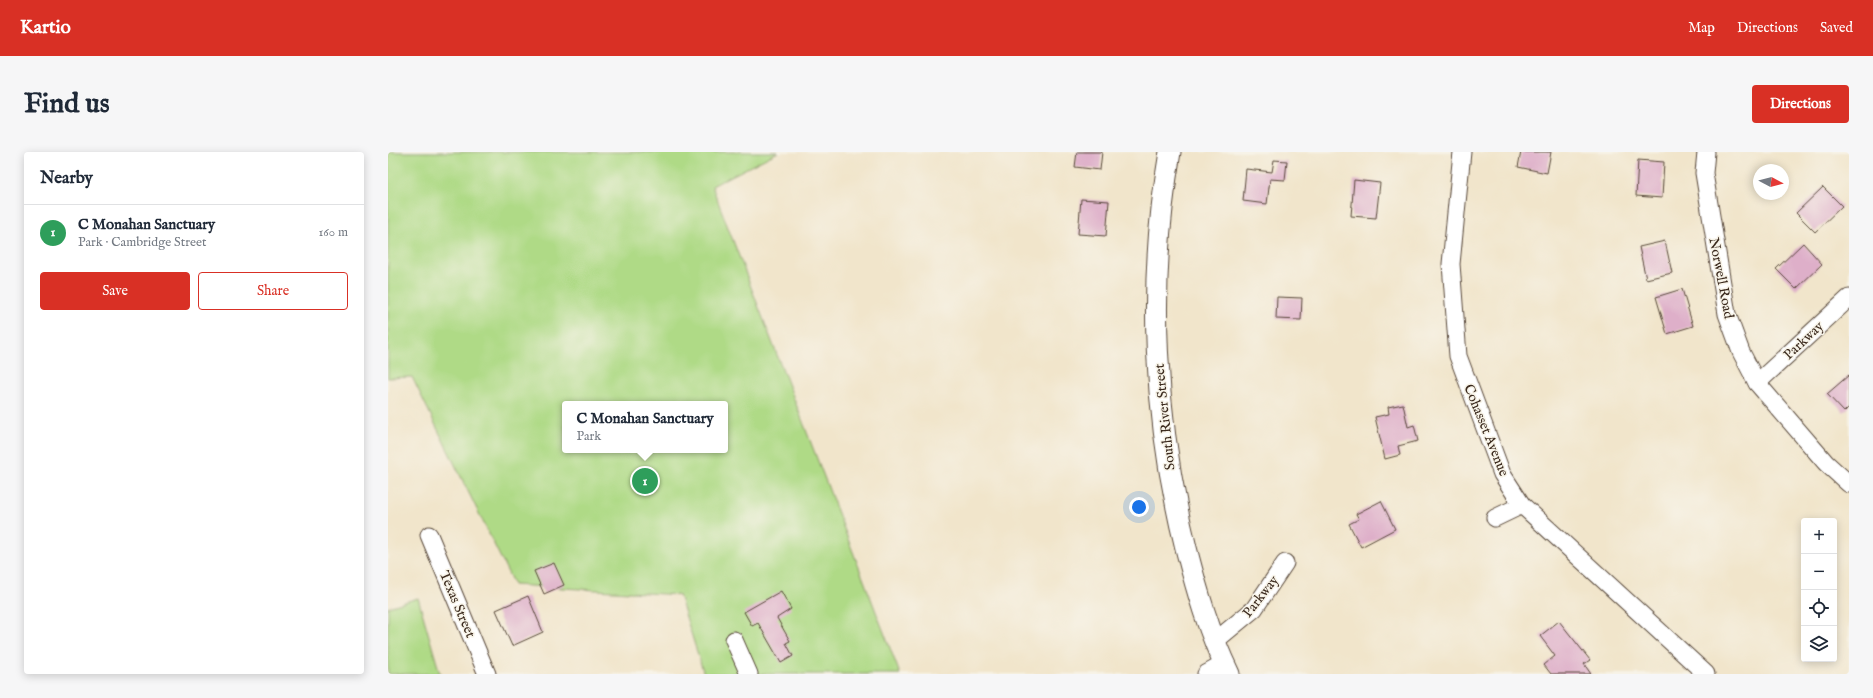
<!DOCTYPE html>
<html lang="en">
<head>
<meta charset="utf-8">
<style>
	body { margin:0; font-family:"IM FELL English",serif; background:#f6f6f7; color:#1f2937 }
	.controls { position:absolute; right:12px; bottom:12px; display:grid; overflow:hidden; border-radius:4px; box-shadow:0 2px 10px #0003 }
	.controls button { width:36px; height:36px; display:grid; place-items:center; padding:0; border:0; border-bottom:1px solid #e0e1e3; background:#fff; color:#1f2937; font:20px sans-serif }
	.compass { position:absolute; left:1365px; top:12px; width:36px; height:36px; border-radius:50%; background:#fff; box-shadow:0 2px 10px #0003; rotate:97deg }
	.you { position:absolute; left:751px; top:355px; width:14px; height:14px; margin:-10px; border:3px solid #fff; border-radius:50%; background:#1a73e8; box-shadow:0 0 0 6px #1a73e833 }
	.badge { display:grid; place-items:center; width:26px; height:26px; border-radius:50%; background:#d93025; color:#fff; font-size:13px; font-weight:700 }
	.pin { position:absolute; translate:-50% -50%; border:2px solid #fff; box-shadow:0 1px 4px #0006 }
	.popup { position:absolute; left:174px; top:249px; width:166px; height:52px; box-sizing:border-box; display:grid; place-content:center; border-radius:4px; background:#fff; filter:drop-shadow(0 1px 3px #0005); font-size:13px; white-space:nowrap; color:#747a83 }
	.popup b { font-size:15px; color:#1f2937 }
	.popup::after { content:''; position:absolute; left:50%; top:100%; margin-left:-8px; border:8px solid transparent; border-top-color:#fff }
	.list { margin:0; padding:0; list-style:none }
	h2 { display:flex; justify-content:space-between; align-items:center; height:52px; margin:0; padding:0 16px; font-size:17px }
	h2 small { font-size:13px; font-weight:400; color:#747a83 }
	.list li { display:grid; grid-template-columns:26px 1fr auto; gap:12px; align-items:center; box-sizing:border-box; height:56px; padding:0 16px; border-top:1px solid #e0e1e3 }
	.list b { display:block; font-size:15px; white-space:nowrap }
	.list p { margin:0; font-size:13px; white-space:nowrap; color:#747a83 }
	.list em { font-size:13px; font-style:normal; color:#747a83 }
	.actions { display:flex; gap:8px; padding:12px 16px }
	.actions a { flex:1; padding:9px 0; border:1px solid #d93025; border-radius:4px; text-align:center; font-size:14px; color:#d93025 }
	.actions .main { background:#d93025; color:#fff }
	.icon { flex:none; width:22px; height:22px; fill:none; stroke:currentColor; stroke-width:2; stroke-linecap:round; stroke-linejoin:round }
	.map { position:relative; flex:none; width:1461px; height:522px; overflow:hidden; border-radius:4px }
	header { display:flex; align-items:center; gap:24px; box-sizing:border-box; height:56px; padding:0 20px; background:#d93025; color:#fff }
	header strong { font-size:19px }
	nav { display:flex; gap:22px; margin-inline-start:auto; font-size:14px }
	.intro { display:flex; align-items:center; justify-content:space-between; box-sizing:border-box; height:96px; padding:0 24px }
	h1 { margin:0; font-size:28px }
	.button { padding:10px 18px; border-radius:4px; background:#d93025; color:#fff; font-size:14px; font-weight:700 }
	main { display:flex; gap:24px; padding:0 24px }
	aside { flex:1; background:#fff; border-radius:4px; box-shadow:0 2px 10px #0003 }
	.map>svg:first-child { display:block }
	.green { fill:#afda86; stroke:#758252; fill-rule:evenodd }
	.building { fill:#deafc9 }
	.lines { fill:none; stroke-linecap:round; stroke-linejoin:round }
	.minor-casing { stroke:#564638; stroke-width:19 }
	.tertiary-casing { stroke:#564638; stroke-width:23 }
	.minor { stroke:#fff; stroke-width:17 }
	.tertiary { stroke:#fff; stroke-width:21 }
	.labels { text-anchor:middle; stroke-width:3; stroke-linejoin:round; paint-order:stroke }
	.street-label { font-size:14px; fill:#3b2a1e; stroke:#f7f3e8 }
</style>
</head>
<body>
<header>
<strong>Kartio</strong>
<nav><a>Map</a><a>Directions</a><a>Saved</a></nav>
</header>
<div class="intro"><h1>Find us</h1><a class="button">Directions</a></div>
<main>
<aside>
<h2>Nearby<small></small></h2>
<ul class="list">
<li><span class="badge" style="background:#2e9e5b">1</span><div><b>C Monahan Sanctuary</b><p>Park · Cambridge Street</p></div><em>160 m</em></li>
</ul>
<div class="actions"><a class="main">Save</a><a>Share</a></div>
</aside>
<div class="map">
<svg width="1461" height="522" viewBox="0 0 1461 522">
	<rect width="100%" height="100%" fill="#f7f3e8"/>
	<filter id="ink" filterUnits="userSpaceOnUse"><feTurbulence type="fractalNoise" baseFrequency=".025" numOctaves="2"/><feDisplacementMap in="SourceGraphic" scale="8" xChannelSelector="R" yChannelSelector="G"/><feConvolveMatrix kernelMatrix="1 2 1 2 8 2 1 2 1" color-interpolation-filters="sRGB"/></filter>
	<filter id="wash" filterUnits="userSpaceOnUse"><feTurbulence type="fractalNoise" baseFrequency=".012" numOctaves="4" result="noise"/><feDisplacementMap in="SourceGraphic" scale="16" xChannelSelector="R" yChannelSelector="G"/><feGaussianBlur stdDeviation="0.9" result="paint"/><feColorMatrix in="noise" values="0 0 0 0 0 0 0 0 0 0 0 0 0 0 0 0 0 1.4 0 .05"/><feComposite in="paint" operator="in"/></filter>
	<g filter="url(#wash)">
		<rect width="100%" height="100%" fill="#f1e5cb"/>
		<!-- green -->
		<g class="green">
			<path d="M0 0H390L324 34 512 522H316L291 443 126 433 24 225 0 226ZM177 252H337V298H177Z"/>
			<polygon points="30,446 52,522 0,522 0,455"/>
		</g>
		<g id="blocks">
			<!-- building -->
			<g class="building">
				<polygon points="689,0 714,0 712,18 687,15"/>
				<polygon points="1133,0 1163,0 1159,21 1130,15"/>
				<polygon points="886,8 899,9 897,28 882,27 879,52 855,49 858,17 884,20"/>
				<polygon points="1250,8 1276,10 1274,46 1248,44"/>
				<polygon points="966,28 992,31 988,66 963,64"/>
				<polygon points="1435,35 1454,54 1427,80 1408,61"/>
				<polygon points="693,47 721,49 718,84 690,82"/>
				<polygon points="1277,89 1284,121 1258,127 1251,95"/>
				<polygon points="1415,91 1434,112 1408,137 1388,117"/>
				<polygon points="1294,137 1305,174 1279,182 1268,145"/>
				<polygon points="889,145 914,146 913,168 888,167"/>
				<polygon points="1461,223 1461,255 1456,260 1439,242"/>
				<polygon points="1015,252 1020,275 1026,273 1030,289 1010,294 1012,303 997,307 987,265 1001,262 1000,255"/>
				<polygon points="993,349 1007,377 973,395 961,372 971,367 968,362"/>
				<polygon points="166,411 176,433 156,442 146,419"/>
				<polygon points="393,439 403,457 389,466 402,489 398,491 405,504 393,511 370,471 364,474 356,460"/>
				<polygon points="140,444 155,480 124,494 108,458"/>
				<polygon points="1171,469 1202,508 1196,512 1203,522 1163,522 1156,513 1167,504 1152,484"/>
			</g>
		</g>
	</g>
	<g filter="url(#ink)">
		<use href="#blocks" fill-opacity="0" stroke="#564638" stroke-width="1"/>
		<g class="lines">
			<!-- minor casing -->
			<g class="minor-casing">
				<g id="minor">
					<polyline points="1074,0 1063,112 1070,204 1114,322 1134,353 1318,522"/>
					<polyline points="1318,0 1316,21 1339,162 1353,200 1369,231 1438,311 1461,332"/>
					<polyline points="1369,231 1461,146"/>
					<polyline points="1107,366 1134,353"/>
					<polyline points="41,383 99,522"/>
					<polyline points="346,488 361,522"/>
					<polyline points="826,490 866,457 897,411"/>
					<polyline points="818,522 836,512"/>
				</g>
			</g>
			<!-- tertiary casing -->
			<g class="tertiary-casing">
				<path id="tertiary" d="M782 0C759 131 766 267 798 396 809 439 821 481 841 522"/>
			</g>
			<!-- minor -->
			<use href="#minor" class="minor"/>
			<!-- tertiary -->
			<use href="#tertiary" class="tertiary"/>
		</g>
	</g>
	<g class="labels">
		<!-- street labels -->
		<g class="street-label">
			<text transform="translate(1334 126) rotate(79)" y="5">Norwell Road</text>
			<text transform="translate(1415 188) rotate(-43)" y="5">Parkway</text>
			<text transform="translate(776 265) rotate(-96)" y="5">South River Street</text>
			<text transform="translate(1099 278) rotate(68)" y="5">Cohasset Avenue</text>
			<text transform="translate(872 444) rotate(-52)" y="5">Parkway</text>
			<text transform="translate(70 452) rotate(67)" y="5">Texas Street</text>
		</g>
	</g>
</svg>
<div class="controls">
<button>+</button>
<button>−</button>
<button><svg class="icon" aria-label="locate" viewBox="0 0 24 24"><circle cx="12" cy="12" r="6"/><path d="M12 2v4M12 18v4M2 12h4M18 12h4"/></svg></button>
<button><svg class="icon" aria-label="layers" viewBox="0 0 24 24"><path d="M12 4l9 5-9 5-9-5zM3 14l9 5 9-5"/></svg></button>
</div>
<svg class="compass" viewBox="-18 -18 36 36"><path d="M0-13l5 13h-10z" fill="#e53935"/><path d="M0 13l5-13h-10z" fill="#747a83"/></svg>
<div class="you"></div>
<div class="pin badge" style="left:257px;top:329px;background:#2e9e5b">1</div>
<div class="popup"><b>C Monahan Sanctuary</b>Park</div>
</div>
</main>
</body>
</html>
